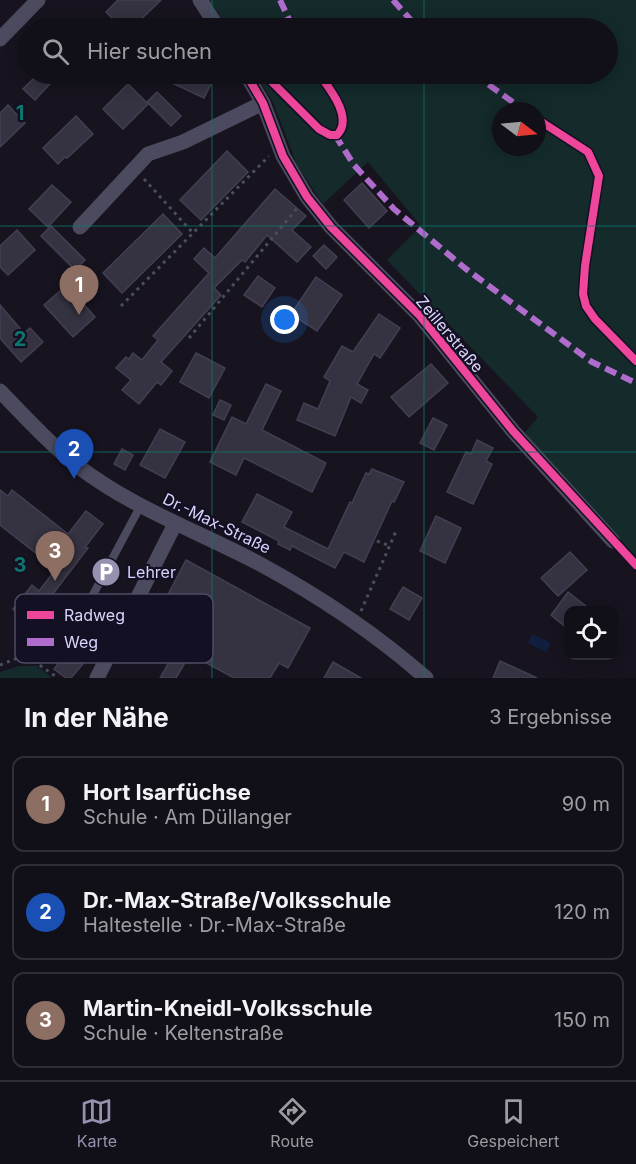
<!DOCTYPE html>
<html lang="de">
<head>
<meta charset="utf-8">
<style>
	body { margin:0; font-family:Inter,sans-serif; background:#1e1d24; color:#f1f3f6 }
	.controls { position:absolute; right:18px; bottom:18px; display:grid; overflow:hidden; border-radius:12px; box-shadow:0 3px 15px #0003 }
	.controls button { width:54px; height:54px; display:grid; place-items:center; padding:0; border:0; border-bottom:2px solid #302f36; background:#110f17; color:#f1f3f6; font:30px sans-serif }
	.compass { position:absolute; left:492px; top:102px; width:54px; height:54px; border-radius:50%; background:#110f17; box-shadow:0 3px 15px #0003; rotate:106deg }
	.you { position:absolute; left:285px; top:320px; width:21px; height:21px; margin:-15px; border:4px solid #fff; border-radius:50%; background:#1a73e8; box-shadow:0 0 0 9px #1a73e833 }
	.badge { display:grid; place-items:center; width:39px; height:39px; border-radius:50%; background:#9691af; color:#fff; font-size:20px; font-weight:700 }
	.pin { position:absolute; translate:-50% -50px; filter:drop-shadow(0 2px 3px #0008) }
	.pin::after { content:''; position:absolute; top:32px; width:21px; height:18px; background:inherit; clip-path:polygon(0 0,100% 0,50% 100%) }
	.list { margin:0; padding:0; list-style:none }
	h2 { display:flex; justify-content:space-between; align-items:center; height:78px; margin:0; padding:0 24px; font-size:26px }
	h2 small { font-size:20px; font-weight:400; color:#9c9ca1 }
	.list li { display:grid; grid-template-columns:39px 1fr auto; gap:18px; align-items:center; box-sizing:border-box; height:96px; margin:0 12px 12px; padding:0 12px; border:2px solid #302f36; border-radius:12px }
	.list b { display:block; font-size:22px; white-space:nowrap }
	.list p { margin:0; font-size:20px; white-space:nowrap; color:#9c9ca1 }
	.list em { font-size:20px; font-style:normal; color:#9c9ca1 }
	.icon { flex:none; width:33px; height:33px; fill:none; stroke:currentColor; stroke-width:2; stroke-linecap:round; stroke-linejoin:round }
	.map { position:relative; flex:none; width:636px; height:678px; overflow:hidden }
	.search { position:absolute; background:#110f17; box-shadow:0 3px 15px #0003; left:18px; right:18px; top:18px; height:66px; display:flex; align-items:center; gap:15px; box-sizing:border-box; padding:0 21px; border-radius:33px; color:#9c9ca1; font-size:22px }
	.sheet { height:402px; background:#110f17 }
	nav { display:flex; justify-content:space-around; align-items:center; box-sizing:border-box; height:84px; border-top:2px solid #302f36; background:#110f17; font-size:16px; color:#9c9ca1 }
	nav a { display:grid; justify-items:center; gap:3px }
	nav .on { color:#9691af }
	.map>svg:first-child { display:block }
	.green { fill:#142a2b; fill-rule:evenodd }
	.water { fill:#101f40 }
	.building { fill:#353241; stroke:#433f52; stroke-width:1.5 }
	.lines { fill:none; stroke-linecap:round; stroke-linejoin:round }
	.path { stroke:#47515e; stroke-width:3; stroke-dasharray:3 4.5; stroke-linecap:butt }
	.service { stroke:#4c4a5f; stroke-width:8 }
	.minor { stroke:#4c4a5f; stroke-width:15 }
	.quiet { stroke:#b06ccc; stroke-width:6; stroke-dasharray:12 6; stroke-linecap:butt }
	.cycleway-casing { stroke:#141023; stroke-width:11 }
	.cycleway { stroke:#ed469a; stroke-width:8 }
	.grid { fill:none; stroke:#0f766e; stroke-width:1.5; stroke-opacity:0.55 }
	.labels { text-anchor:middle; stroke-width:4.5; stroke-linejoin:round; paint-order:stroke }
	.street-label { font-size:16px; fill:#dad4fd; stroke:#141023 }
	.poi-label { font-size:16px; fill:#dad4fd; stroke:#141023; text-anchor:start }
	.key { fill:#141023; stroke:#4f4b64; stroke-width:1.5 }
	.key-label { font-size:16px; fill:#dad4fd }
	.grid-label { font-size:20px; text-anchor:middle; font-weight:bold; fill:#0f766e; stroke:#141023; stroke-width:4.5; stroke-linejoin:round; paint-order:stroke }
</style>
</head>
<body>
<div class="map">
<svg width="636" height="678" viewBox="0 0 636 678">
	<rect width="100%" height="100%" fill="#17141f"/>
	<!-- green -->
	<g class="green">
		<path d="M209 0H636V570L516 443 538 417 387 260 421 226 368 162 323 204 297 165 273 102 255 74H608V28H228ZM501 111H537V147H501Z"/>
		<polygon points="19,666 37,666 52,678 0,678 0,672"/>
	</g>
	<!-- water -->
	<polygon class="water" points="532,634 551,643 546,652 528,643"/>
	<!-- building -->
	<g class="building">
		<polygon points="118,0 161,0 132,28 122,28 106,12"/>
		<polygon points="38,74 59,74 35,100 23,89"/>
		<polygon points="153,74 216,74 204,98"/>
		<polygon points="128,84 148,104 123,129 103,109"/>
		<polygon points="157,92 181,116 171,126 147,102"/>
		<polygon points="8,105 25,123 0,147 0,113"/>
		<polygon points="76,116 93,134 67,158 65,157 58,164 43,148"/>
		<polygon points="227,151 248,172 201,220 180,200"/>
		<polygon points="362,183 387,211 369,228 344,200"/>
		<polygon points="52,185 71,202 48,227 29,209"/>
		<polygon points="275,189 306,216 292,230 311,247 297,262 267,235 245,262 242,260 214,288 221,295 161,362 172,371 161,385 157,382 139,404 122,390 131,380 116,368 126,357 129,359 133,353 142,360 158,340 153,336 209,273 194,259 204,248 215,258"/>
		<polygon points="163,214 182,234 122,293 103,273"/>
		<polygon points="51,226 85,260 75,270 41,236"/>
		<polygon points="17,230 35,250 8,275 0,267 0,246"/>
		<polygon points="324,245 337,257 326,269 313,256"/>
		<polygon points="258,276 275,288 262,307 244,295"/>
		<polygon points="316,277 342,295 317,331 291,314"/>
		<polygon points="67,285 95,317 73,337 44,305"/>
		<polygon points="0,305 24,333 30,328 43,342 21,362 0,338"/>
		<polygon points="379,314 400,328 380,358 374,354 357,384 368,390 361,403 351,397 335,436 297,420 304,403 318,409 330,381 324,377 342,346 353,352"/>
		<polygon points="196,353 225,368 209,398 180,382"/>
		<polygon points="431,364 448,383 409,417 391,397"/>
		<polygon points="266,384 281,391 262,430 326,463 312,492 244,458 236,475 210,462 232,417 246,424"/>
		<polygon points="220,400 231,405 224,420 213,415"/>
		<polygon points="433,418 447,425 434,450 420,443"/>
		<polygon points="160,429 185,442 165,478 140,465"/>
		<polygon points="477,440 493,448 486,461 492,464 473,504 447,492 466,452 471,454"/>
		<polygon points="122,449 133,455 125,470 114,464"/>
		<polygon points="372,469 404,482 394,502 392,501 364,562 344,552 335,568 292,546 290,550 278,544 279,541 242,522 257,494 292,512 284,527 328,549 350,502 352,503 366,473 369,474"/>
		<polygon points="0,490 8,496 12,490 68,534 86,511 103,524 85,547 88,548 49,599 103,640 71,678 66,678 54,669 68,651 13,609 32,585 39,591 56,569 0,525"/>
		<polygon points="436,516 461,528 445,563 420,551"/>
		<polygon points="570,552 587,570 558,596 541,578"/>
		<polygon points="186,560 310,628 288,668 279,663 270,678 234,678 190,654 176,678 160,678 178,647 174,645 188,620 162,606"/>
		<polygon points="403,587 422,598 409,620 390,609"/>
		<polygon points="568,592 591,610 568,610 568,629 551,615"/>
		<polygon points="500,661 537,678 493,678"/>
		<polygon points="333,662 361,678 324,678"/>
	</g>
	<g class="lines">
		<!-- path -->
		<g class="path">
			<polyline points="144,179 192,232"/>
			<polyline points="121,306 269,156"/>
			<polyline points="189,338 298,207"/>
			<polyline points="377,541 390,546"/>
			<polyline points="361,611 397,529"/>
			<polyline points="0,665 25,655 58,678"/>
		</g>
		<!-- service -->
		<path class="service" d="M119 636C103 627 92 622 88 604L141 505"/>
		<!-- minor -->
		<g class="minor">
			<polyline points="200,0 218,28"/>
			<polyline points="0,39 38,0"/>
			<polyline points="246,74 263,103 283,156 307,197 331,227 420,316 513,431 613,541"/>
			<polyline points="80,227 148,154 183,142 263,103"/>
			<path d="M0 391C25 417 50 444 79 467 134 509 200 532 260 564 319 596 376 634 426 678"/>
			<polyline points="97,678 175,524"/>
		</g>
		<!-- quiet -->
		<g class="quiet">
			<polyline points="280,0 293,28"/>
			<polyline points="393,0 418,28"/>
			<polyline points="474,74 525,111"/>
			<polyline points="335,135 354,165 394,209 466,269 592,362 636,383"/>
		</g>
		<!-- cycleway casing -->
		<g class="cycleway-casing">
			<g id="cycleway">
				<polyline points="246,74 263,103 283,156 307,197 331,227 420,316 513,431 636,565"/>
				<path d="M248 78 264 74 319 129 330 135H337C354 118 329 88 319 74"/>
				<polyline points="537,119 588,152 599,176 585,266 583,294 586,306 595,319 636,361"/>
			</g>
		</g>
		<!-- cycleway -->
		<use href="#cycleway" class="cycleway"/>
	</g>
	<!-- grid -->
	<path class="grid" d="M212 0V28M424 0V28M212 74V678M424 74V678M0 226H636M0 452H636"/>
	<!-- icons -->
	<defs>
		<g id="parking-disc" transform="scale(1.5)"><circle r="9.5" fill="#9691af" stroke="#141023"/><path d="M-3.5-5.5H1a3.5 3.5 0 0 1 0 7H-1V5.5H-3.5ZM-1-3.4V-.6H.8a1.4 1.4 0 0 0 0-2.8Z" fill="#fff"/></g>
	</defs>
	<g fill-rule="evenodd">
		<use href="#parking-disc" x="106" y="572"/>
	</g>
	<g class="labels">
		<!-- street labels -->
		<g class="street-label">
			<text transform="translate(450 334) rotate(50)" y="6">Zeillerstraße</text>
			<text transform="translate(217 523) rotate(26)" y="6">Dr.-Max-Straße</text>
		</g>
		<!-- poi labels -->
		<g class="poi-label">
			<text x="127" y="578">Lehrer</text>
		</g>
	</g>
	<!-- legend -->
	<rect x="15" y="594" width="198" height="69" rx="9" class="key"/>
	<rect x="27" y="611" width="27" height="8" fill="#ed469a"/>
	<rect x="27" y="638" width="27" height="8" fill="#b06ccc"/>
	<g class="key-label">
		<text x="64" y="621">Radweg</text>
		<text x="64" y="648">Weg</text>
	</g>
	<g class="grid-label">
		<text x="20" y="120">1</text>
		<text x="20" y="346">2</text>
		<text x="20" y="572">3</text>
	</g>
</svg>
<div class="controls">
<button><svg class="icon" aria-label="locate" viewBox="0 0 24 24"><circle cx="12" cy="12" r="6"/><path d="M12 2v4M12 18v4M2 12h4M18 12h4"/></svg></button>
</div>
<svg class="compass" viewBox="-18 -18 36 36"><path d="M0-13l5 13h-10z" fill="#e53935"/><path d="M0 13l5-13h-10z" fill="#9c9ca1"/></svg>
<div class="you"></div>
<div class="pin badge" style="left:79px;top:315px;background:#8d6e63">1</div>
<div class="pin badge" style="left:74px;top:479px;background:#1a4fb4">2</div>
<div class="pin badge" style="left:55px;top:581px;background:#8d6e63">3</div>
<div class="search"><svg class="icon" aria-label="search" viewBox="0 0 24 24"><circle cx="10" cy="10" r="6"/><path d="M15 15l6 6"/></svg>Hier suchen</div>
</div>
<section class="sheet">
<h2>In der Nähe<small>3 Ergebnisse</small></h2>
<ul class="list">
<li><span class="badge" style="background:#8d6e63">1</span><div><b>Hort Isarfüchse</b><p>Schule · Am Düllanger</p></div><em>90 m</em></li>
<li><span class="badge" style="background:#1a4fb4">2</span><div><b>Dr.-Max-Straße/Volksschule</b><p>Haltestelle · Dr.-Max-Straße</p></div><em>120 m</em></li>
<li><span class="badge" style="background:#8d6e63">3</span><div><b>Martin-Kneidl-Volksschule</b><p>Schule · Keltenstraße</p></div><em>150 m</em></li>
</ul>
</section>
<nav>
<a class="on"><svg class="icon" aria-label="map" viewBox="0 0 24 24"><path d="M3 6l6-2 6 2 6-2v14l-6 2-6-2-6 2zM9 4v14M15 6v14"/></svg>Karte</a>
<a><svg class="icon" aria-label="directions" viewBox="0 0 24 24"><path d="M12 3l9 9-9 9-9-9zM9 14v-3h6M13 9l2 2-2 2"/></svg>Route</a>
<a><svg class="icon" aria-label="saved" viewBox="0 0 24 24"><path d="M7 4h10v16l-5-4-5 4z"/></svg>Gespeichert</a>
</nav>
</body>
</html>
